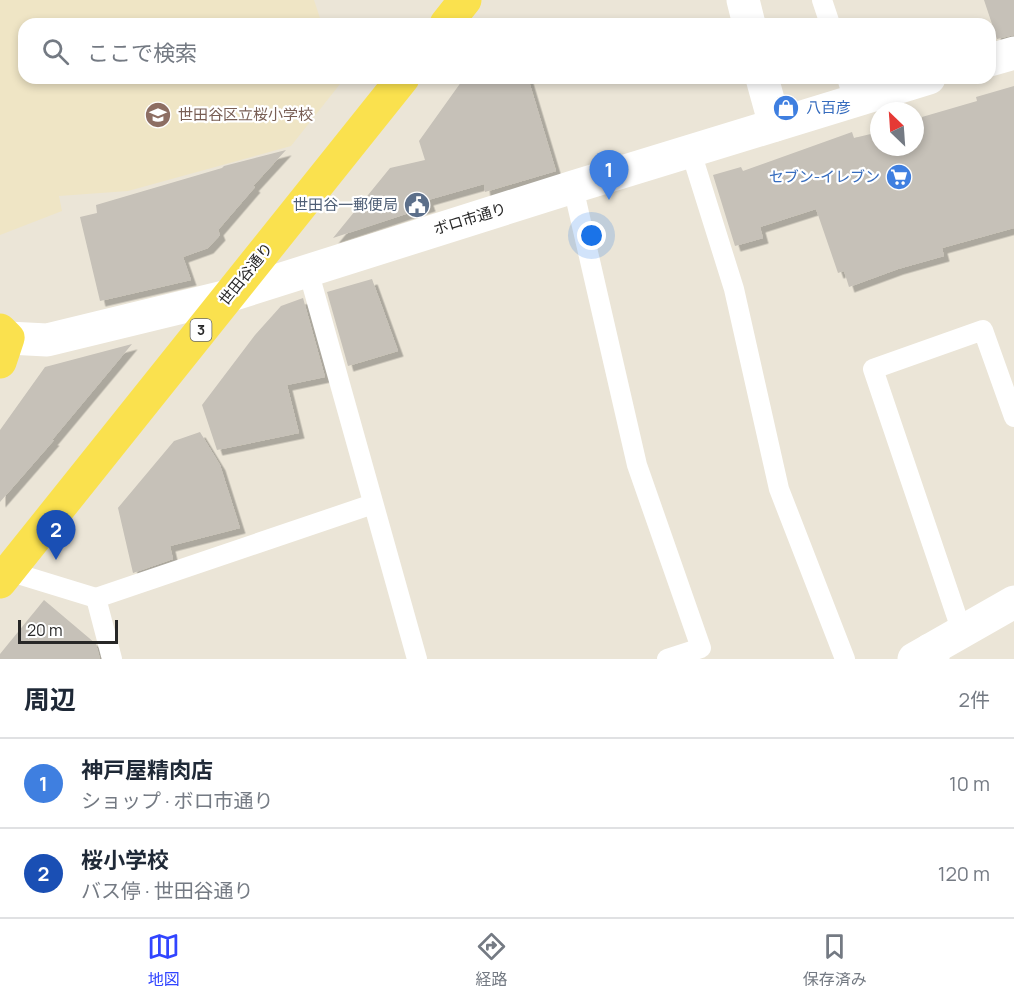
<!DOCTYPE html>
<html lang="ja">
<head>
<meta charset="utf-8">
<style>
	body { margin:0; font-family:Manrope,"Noto Sans JP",sans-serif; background:#f2f2f3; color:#1f2937 }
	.compass { position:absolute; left:870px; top:102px; width:54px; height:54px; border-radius:50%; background:#fff; box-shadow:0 3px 9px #0003; rotate:335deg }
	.scale { position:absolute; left:18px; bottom:15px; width:100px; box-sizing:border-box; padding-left:6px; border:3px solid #272727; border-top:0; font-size:16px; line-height:21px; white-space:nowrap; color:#272727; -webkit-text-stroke:4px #fff; paint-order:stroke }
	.you { position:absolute; left:592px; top:236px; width:21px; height:21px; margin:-15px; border:4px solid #fff; border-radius:50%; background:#1a73e8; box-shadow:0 0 0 9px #1a73e833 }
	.badge { display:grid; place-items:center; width:39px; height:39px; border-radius:50%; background:#3145ff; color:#fff; font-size:20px; font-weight:700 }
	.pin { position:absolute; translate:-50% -50px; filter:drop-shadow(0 2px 3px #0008) }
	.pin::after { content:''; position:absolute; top:32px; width:21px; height:18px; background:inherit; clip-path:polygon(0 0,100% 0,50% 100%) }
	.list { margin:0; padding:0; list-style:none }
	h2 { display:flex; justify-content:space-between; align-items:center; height:78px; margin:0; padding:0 24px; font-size:26px }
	h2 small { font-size:20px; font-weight:400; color:#747a83 }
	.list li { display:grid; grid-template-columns:39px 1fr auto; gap:18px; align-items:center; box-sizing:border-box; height:90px; padding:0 24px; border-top:2px solid #e0e1e3 }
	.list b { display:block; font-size:22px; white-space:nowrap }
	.list p { margin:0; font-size:20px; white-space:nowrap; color:#747a83 }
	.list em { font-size:20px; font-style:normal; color:#747a83 }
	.icon { flex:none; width:33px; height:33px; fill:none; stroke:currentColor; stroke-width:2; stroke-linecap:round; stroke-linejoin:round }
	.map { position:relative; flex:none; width:1014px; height:659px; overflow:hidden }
	.search { position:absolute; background:#fff; box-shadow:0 3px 9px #0003; left:18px; right:18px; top:18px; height:66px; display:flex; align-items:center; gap:15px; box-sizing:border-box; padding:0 21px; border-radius:18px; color:#747a83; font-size:22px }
	.sheet { height:258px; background:#fff }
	nav { display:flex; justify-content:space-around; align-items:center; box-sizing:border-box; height:84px; border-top:2px solid #e0e1e3; background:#fff; font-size:16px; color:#747a83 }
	nav a { display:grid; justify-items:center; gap:3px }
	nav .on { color:#3145ff }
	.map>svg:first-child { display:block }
	.education { fill:#efe5c5 }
	.building { fill:#c6c1b8; filter:url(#shadow) }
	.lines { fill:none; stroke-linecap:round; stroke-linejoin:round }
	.lane { stroke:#fff; stroke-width:20 }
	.street { stroke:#fff; stroke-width:33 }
	.secondary { stroke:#fff; stroke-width:33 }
	.primary { stroke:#fae14e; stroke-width:33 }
	.labels { text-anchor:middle; stroke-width:4.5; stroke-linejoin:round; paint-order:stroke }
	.shield { fill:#fff; stroke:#686868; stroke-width:1.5 }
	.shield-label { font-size:14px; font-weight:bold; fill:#272727 }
	.shop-label { font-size:15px; fill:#366cbe; stroke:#fff; text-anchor:start }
	.education-label { font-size:15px; fill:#785e54; stroke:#fff; text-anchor:start }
	.service-label { font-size:15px; fill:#4e5e75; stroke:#fff; text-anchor:end }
	.street-label { font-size:15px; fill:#272727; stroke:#fff }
</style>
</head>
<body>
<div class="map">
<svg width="1014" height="659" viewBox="0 0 1014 659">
	<defs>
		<filter id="shadow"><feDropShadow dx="5.5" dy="5.5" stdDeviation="0" flood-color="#0004"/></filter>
	</defs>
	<rect width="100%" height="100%" fill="#ebe5d7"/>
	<!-- education -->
	<polygon class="education" points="0,0 314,0 322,24 24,24 24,78 338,78 340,84 291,146 128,191 59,196 62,211 0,235"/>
	<!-- building -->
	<g class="building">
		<polygon points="984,0 1014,0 1014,35 997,39"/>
		<polygon points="464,78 528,78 556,171 485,192 484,184 428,200 430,206 333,238 390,168 425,160 419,141"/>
		<polygon points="1014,86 1014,228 942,248 944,256 898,269 849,287 844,271 838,273 816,209 760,227 763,238 735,246 713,175 741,167 743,171 852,132 854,138 879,132 879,147 915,147 915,121 922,119 922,117 977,101 976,97"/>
		<polygon points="286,150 253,186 255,187 218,230 220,235 208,248 183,257 191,280 100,301 80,217 97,213 96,205 222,168 224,166"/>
		<polygon points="372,279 398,351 348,366 327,292"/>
		<polygon points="303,298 325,377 287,385 299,433 217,450 202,405 255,335 281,306"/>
		<polygon points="132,344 52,440 54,440 0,502 0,430 45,367"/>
		<polygon points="200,432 220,465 240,528 170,546 173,559 133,573 118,508 117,509 174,441"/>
		<polygon points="44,600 96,644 100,659 0,659 0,654"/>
	</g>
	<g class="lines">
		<!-- lane -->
		<g class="lane">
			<polyline points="822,0 830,24"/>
			<polyline points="847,78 854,100"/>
			<polyline points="691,152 734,289 779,489 845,659"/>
			<polyline points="573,187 637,465 701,648 667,659"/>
			<polyline points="308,270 417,659"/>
			<polyline points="8,571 96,598 373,504"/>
			<polyline points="96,598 112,659"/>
			<polyline points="962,632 873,369 983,330 1014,417"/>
		</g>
		<!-- street -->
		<g class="street">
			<polyline points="743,0 749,24"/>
			<polyline points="762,78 775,125"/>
			<polyline points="914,659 1014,602"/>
		</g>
		<!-- secondary -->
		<g class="secondary">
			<polyline points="990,60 1014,53"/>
			<polyline points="8,338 47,340 228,296 573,187 929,78"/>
			<polyline points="930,650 933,659"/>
		</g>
		<!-- primary -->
		<g class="primary">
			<polyline points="446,24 465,0"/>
			<polyline points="0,330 8,338 0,362"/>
			<polyline points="0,582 403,78"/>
		</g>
	</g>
	<!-- icons -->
	<defs>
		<g id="shop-disc" transform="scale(1.35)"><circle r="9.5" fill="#3f7fe0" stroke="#fff"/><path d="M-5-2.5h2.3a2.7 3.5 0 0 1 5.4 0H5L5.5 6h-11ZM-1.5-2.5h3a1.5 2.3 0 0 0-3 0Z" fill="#fff"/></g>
		<g id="school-disc" transform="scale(1.35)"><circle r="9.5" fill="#8d6e63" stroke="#fff"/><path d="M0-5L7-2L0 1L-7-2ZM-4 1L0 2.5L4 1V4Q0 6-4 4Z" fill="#fff"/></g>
		<g id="supermarket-disc" transform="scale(1.35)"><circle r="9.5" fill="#3f7fe0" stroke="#fff"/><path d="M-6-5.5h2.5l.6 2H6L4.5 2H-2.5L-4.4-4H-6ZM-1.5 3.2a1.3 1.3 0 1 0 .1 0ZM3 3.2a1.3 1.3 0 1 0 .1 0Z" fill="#fff"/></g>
		<g id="civic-disc" transform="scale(1.35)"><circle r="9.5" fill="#5c6f8a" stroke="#fff"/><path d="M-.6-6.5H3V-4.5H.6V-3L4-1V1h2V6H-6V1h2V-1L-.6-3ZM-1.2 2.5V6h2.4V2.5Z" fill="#fff"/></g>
	</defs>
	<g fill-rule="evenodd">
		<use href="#shop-disc" x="786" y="108"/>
		<use href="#school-disc" x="158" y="115"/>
		<use href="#supermarket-disc" x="899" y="177"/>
		<use href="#civic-disc" x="417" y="205"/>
	</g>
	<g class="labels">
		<!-- shield labels -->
		<rect class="shield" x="190.5" y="319" width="21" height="22" rx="4.5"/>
		<g class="shield-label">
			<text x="201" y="335">3</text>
		</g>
		<!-- shop labels -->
		<g class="shop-label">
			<text x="806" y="113">八百彦</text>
			<text x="880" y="182" text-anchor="end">セブン-イレブン</text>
		</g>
		<!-- education labels -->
		<g class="education-label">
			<text x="178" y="120">世田谷区立桜小学校</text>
		</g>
		<!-- service labels -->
		<g class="service-label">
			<text x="398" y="210">世田谷一郵便局</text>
		</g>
		<!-- street labels -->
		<g class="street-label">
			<text transform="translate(470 219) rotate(-17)" y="5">ボロ市通り</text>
			<text transform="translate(246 274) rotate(-51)" y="5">世田谷通り</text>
		</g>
	</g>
</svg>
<svg class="compass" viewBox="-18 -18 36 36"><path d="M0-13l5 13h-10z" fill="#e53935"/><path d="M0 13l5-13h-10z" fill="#747a83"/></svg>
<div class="scale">20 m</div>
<div class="you"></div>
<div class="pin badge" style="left:609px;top:200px;background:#3f7fe0">1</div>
<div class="pin badge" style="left:56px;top:560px;background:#1a4fb4">2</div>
<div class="search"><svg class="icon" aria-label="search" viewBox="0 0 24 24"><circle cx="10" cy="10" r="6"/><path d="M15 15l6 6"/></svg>ここで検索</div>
</div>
<section class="sheet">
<h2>周辺<small>2件</small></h2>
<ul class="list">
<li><span class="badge" style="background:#3f7fe0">1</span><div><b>神戸屋精肉店</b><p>ショップ · ボロ市通り</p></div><em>10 m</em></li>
<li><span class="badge" style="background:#1a4fb4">2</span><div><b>桜小学校</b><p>バス停 · 世田谷通り</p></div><em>120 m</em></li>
</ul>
</section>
<nav>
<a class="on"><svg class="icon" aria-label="map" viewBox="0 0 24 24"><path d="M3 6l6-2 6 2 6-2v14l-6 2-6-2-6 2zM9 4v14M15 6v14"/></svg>地図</a>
<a><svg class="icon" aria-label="directions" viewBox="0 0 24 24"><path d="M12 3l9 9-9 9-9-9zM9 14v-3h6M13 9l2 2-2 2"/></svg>経路</a>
<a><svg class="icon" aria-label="saved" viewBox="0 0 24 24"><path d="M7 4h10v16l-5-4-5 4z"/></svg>保存済み</a>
</nav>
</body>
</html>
